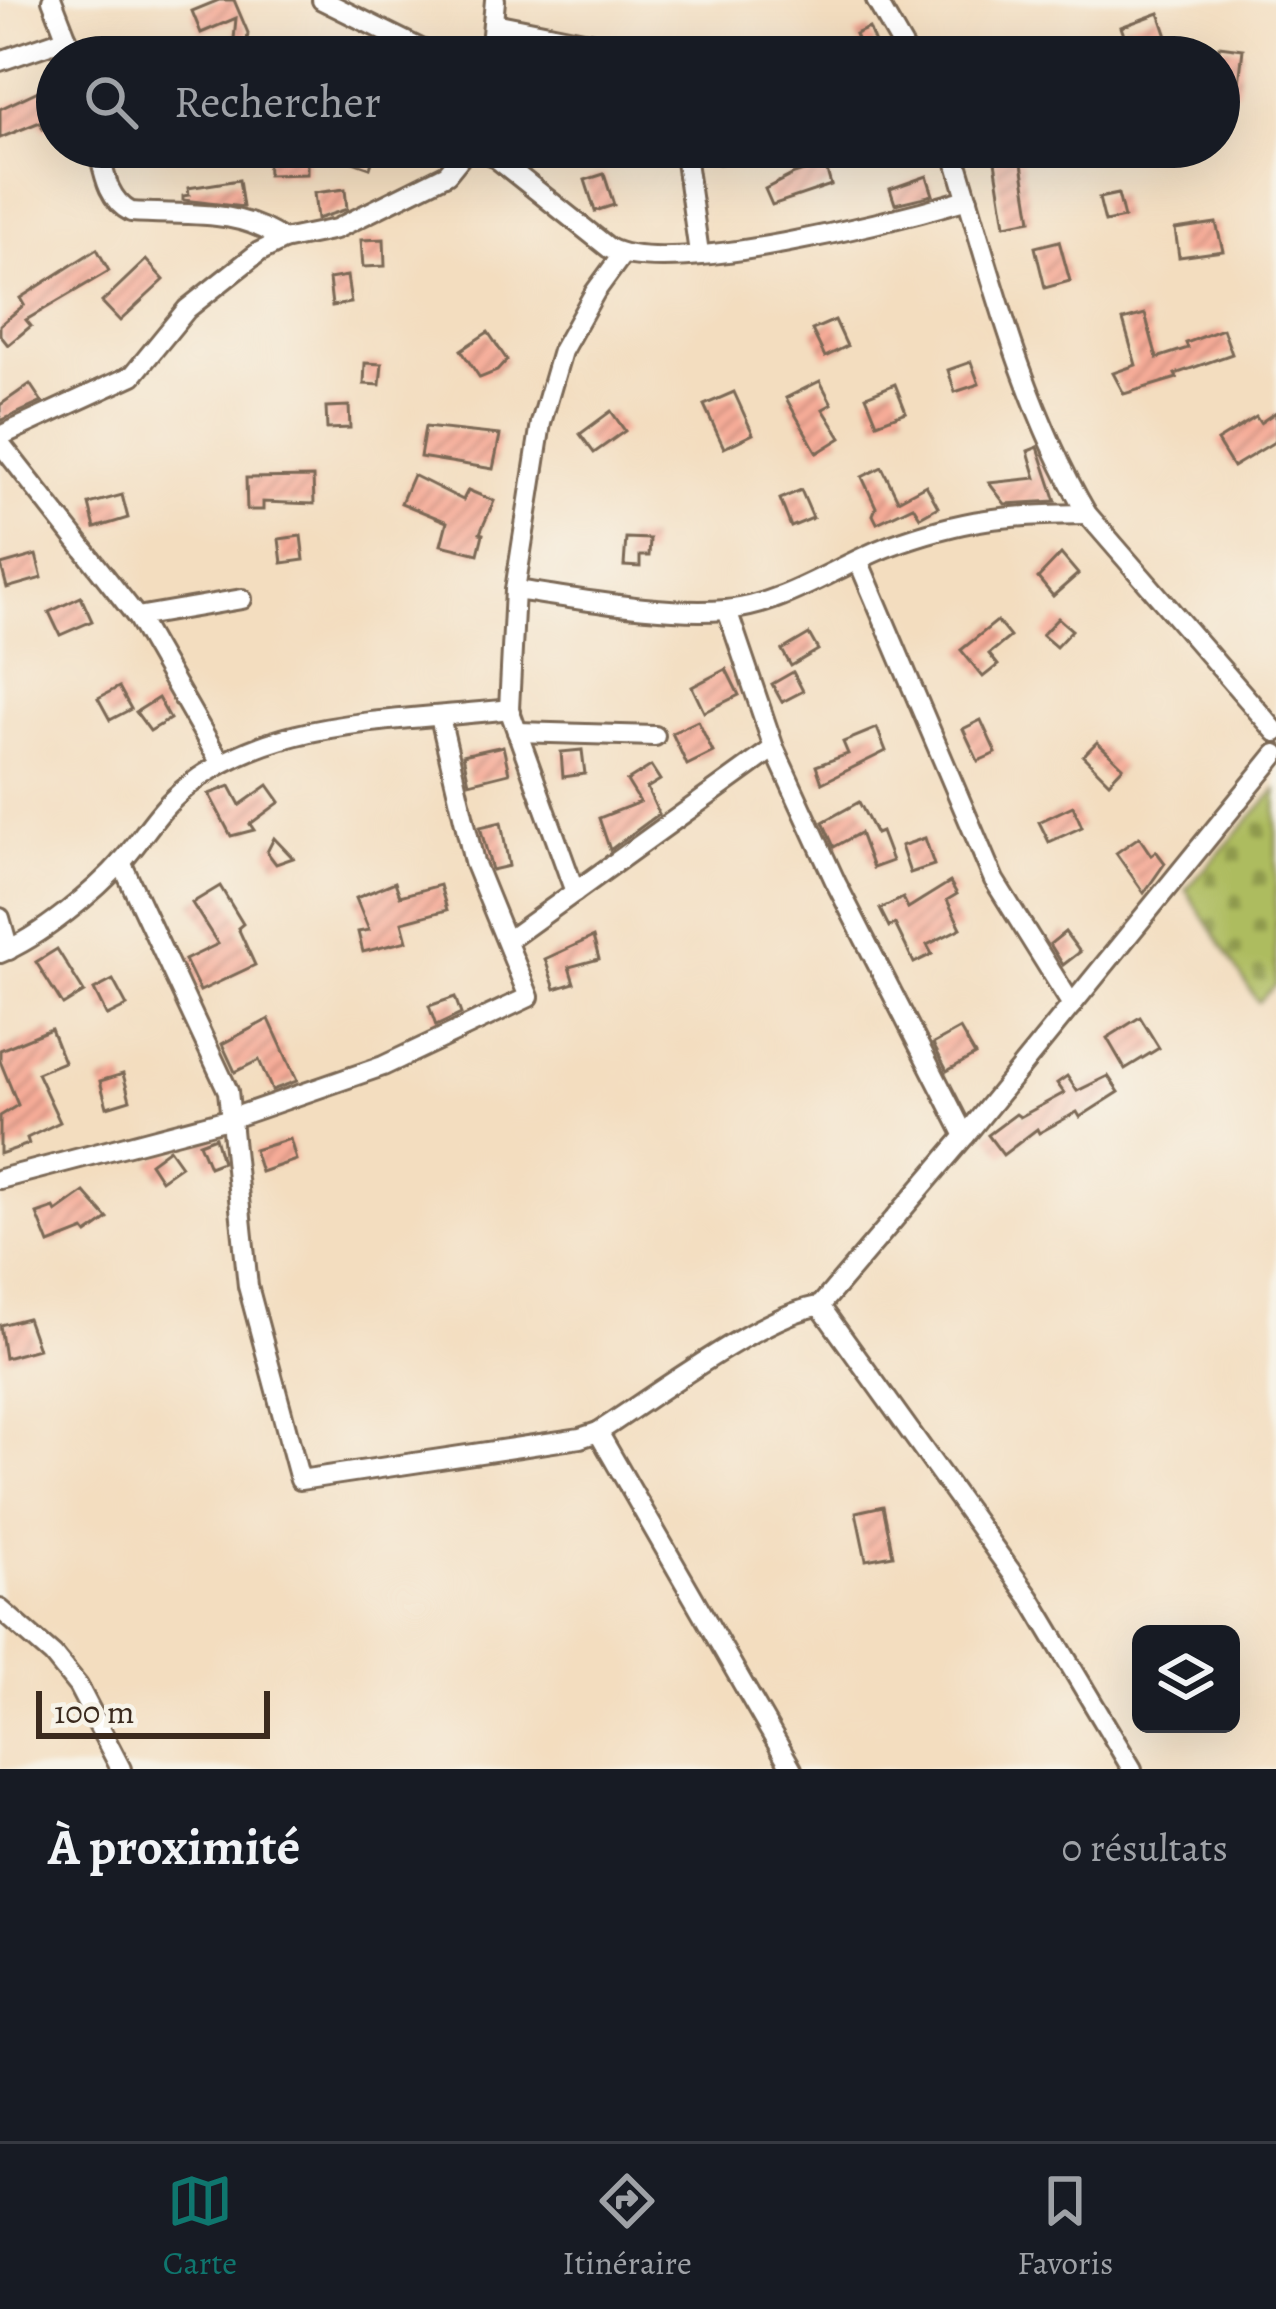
<!DOCTYPE html>
<html lang="fr">
<head>
<meta charset="utf-8">
<style>
	body { margin:0; font-family:Alegreya,serif; background:#242831; color:#f1f3f6 }
	.controls { position:absolute; right:36px; bottom:36px; display:grid; overflow:hidden; border-radius:18px; box-shadow:0 12px 48px #0002 }
	.controls button { width:108px; height:108px; display:grid; place-items:center; padding:0; border:0; border-bottom:3px solid #363941; background:#171b24; color:#f1f3f6; font:60px sans-serif }
	.scale { position:absolute; left:36px; bottom:30px; width:234px; box-sizing:border-box; padding-left:12px; border:6px solid #3b2a1e; border-top:0; font-size:33px; line-height:42px; white-space:nowrap; color:#3b2a1e; -webkit-text-stroke:9px #f7f3e8; paint-order:stroke }
	.list { margin:0; padding:0; list-style:none }
	h2 { display:flex; justify-content:space-between; align-items:center; height:156px; margin:0; padding:0 48px; font-size:51px }
	h2 small { font-size:39px; font-weight:400; color:#9ea1a6 }
	.icon { flex:none; width:66px; height:66px; fill:none; stroke:currentColor; stroke-width:2; stroke-linecap:round; stroke-linejoin:round }
	.map { position:relative; flex:none; width:1276px; height:1769px; overflow:hidden }
	.search { position:absolute; background:#171b24; box-shadow:0 12px 48px #0002; left:36px; right:36px; top:36px; height:132px; display:flex; align-items:center; gap:30px; box-sizing:border-box; padding:0 42px; border-radius:66px; color:#9ea1a6; font-size:45px }
	.sheet { height:372px; background:#171b24 }
	nav { display:flex; justify-content:space-around; align-items:center; box-sizing:border-box; height:168px; border-top:3px solid #363941; background:#171b24; font-size:33px; color:#9ea1a6 }
	nav a { display:grid; justify-items:center; gap:6px }
	nav .on { color:#0f766e }
	.map>svg:first-child { display:block }
	.cemetery { fill:url(#cemetery-stones); stroke:#74733e; stroke-width:3 }
	.building { fill:url(#building-hatch) }
	.lines { fill:none; stroke-linecap:round; stroke-linejoin:round }
	.minor-casing { stroke:#7b6956; stroke-width:24 }
	.minor { stroke:#fff; stroke-width:18 }
</style>
</head>
<body>
<div class="map">
<svg width="1276" height="1769" viewBox="0 0 1276 1769">
	<defs>
		<pattern id="cemetery-stones" width="16" height="16" patternUnits="userSpaceOnUse" patternTransform="scale(3)"><rect width="16" height="16" fill="#adbc5f"/><path d="M2 7V4a2 2 0 0 1 4 0v3zM10 15v-3a2 2 0 0 1 4 0v3z" fill="#8e994e"/></pattern>
		<pattern id="building-hatch" width="6" height="6" patternUnits="userSpaceOnUse" patternTransform="scale(3)"><rect width="6" height="6" fill="#f6ac98"/><path d="M-1 1l2-2M0 6l6-6M5 7l2-2" fill="none" stroke="#c88c7b"/></pattern>
	</defs>
	<rect width="100%" height="100%" fill="#f7f3e8"/>
	<filter id="ink" filterUnits="userSpaceOnUse"><feTurbulence type="fractalNoise" baseFrequency=".00833" numOctaves="2"/><feDisplacementMap in="SourceGraphic" scale="24" xChannelSelector="R" yChannelSelector="G"/><feConvolveMatrix kernelMatrix="1 2 1 2 8 2 1 2 1" color-interpolation-filters="sRGB"/></filter>
	<filter id="wash" filterUnits="userSpaceOnUse"><feTurbulence type="fractalNoise" baseFrequency=".004" numOctaves="4" result="noise"/><feDisplacementMap in="SourceGraphic" scale="48" xChannelSelector="R" yChannelSelector="G"/><feGaussianBlur stdDeviation="2.7" result="paint"/><feColorMatrix in="noise" values="0 0 0 0 0 0 0 0 0 0 0 0 0 0 0 0 0 1.4 0 .05"/><feComposite in="paint" operator="in"/></filter>
	<g filter="url(#wash)">
		<rect width="100%" height="100%" fill="#f3ddbf"/>
		<!-- cemetery -->
		<polygon class="cemetery" points="1276,790 1276,985 1258,1002 1186,890"/>
		<g id="blocks">
			<!-- building -->
			<g class="building">
				<polygon points="219,0 234,0 248,33 246,51 233,50 236,18 201,33 192,11"/>
				<polygon points="1159,13 1174,57 1132,57 1121,27"/>
				<polygon points="869,28 876,46 862,52 855,34"/>
				<polygon points="1219,46 1243,49 1238,92 1219,90"/>
				<polygon points="51,85 57,100 57,124 43,129 40,122 0,138 0,109"/>
				<polygon points="350,147 377,147 370,168 345,159"/>
				<polygon points="718,147 742,147 743,162 719,164"/>
				<polygon points="307,150 307,174 268,175 267,152"/>
				<polygon points="1020,151 1031,220 1005,225 994,155"/>
				<polygon points="825,164 831,185 772,205 765,189 794,174"/>
				<polygon points="604,174 614,205 595,211 585,180"/>
				<polygon points="927,176 933,195 895,204 890,189"/>
				<polygon points="239,180 243,207 183,200 183,196 189,195 188,188"/>
				<polygon points="345,189 347,209 317,219 314,193"/>
				<polygon points="1118,194 1124,218 1105,222 1099,198"/>
				<polygon points="1216,223 1223,251 1179,257 1175,229"/>
				<polygon points="384,239 385,266 363,267 361,240"/>
				<polygon points="1059,241 1070,281 1045,288 1035,247"/>
				<polygon points="97,249 109,271 26,320 31,326 8,345 0,335 0,325 24,305 20,298"/>
				<polygon points="146,260 164,280 120,321 102,302"/>
				<polygon points="347,276 351,303 332,306 329,279"/>
				<polygon points="1145,314 1157,358 1188,348 1186,343 1223,329 1232,354 1175,374 1177,378 1124,394 1113,373 1136,365 1123,320"/>
				<polygon points="835,320 847,346 825,357 812,330"/>
				<polygon points="488,332 507,360 497,371 480,378 461,350"/>
				<polygon points="971,362 979,384 955,392 948,370"/>
				<polygon points="365,363 382,364 380,385 364,384"/>
				<polygon points="820,381 832,404 823,409 841,438 817,453 786,398"/>
				<polygon points="30,384 42,402 0,421 0,405"/>
				<polygon points="895,384 906,412 877,423 866,396"/>
				<polygon points="734,392 753,434 724,448 704,405"/>
				<polygon points="349,406 350,428 327,429 326,407"/>
				<polygon points="611,411 625,431 594,453 580,434"/>
				<polygon points="1276,412 1276,441 1233,467 1217,441 1256,417 1260,423"/>
				<polygon points="425,427 500,435 493,469 420,457"/>
				<polygon points="1038,447 1056,501 1005,504 989,483 1036,478 1028,451"/>
				<polygon points="882,467 898,500 926,485 938,507 920,517 913,506 877,523 873,515 876,507 862,477"/>
				<polygon points="413,475 463,500 468,490 494,501 480,533 483,534 478,554 441,545 447,522 401,503"/>
				<polygon points="313,477 314,504 263,502 263,510 247,510 246,478"/>
				<polygon points="801,490 813,518 791,527 780,499"/>
				<polygon points="122,495 128,518 95,528 89,504"/>
				<polygon points="301,536 304,560 282,563 279,539"/>
				<polygon points="626,538 650,539 649,556 640,556 640,567 624,566"/>
				<polygon points="1061,554 1078,574 1053,596 1038,578"/>
				<polygon points="36,555 42,578 7,588 1,565"/>
				<polygon points="81,597 92,621 60,635 49,612"/>
				<polygon points="1058,618 1072,630 1056,647 1042,635"/>
				<polygon points="997,621 1010,637 989,654 998,665 983,677 961,650"/>
				<polygon points="809,634 818,650 791,666 782,650"/>
				<polygon points="726,669 739,695 704,712 692,687"/>
				<polygon points="793,672 803,691 782,702 772,684"/>
				<polygon points="119,687 131,709 110,720 98,698"/>
				<polygon points="158,698 170,719 150,731 136,712"/>
				<polygon points="981,720 996,753 978,761 963,729"/>
				<polygon points="698,721 713,752 687,765 672,733"/>
				<polygon points="877,728 886,751 822,783 816,766 848,754 843,742"/>
				<polygon points="1097,742 1123,767 1109,782 1083,756"/>
				<polygon points="503,746 509,773 469,783 463,755"/>
				<polygon points="582,750 585,774 563,777 561,752"/>
				<polygon points="651,766 660,780 647,788 659,814 610,850 599,818 640,802 627,781"/>
				<polygon points="268,785 280,802 250,824 254,830 231,836 209,794 230,786 240,805"/>
				<polygon points="859,802 876,834 881,832 892,861 873,868 860,833 834,847 823,822"/>
				<polygon points="1073,806 1082,827 1049,842 1039,822"/>
				<polygon points="501,822 509,866 492,870 480,827"/>
				<polygon points="1139,837 1151,855 1156,851 1165,863 1144,893 1116,853"/>
				<polygon points="274,838 293,858 276,864 267,852"/>
				<polygon points="925,838 934,865 910,873 901,846"/>
				<polygon points="395,882 400,896 440,885 447,910 402,922 407,941 363,952 358,932 369,930 356,898"/>
				<polygon points="950,882 957,894 947,900 961,928 927,945 932,954 914,963 895,924 889,927 880,909 903,898 908,908"/>
				<polygon points="220,886 243,924 238,928 255,965 200,991 185,960 218,944 192,903"/>
				<polygon points="1065,932 1080,952 1063,965 1050,944"/>
				<polygon points="593,937 599,959 569,967 574,983 555,989 545,959"/>
				<polygon points="57,949 84,992 63,1005 36,962"/>
				<polygon points="113,980 127,1006 107,1016 94,990"/>
				<polygon points="455,997 461,1014 436,1026 429,1006"/>
				<polygon points="1140,1017 1159,1048 1125,1069 1107,1038"/>
				<polygon points="269,1019 297,1081 272,1090 259,1060 235,1072 222,1044"/>
				<polygon points="51,1029 64,1062 37,1073 60,1122 27,1138 29,1144 0,1154 0,1116 18,1105 0,1061 0,1050"/>
				<polygon points="960,1029 975,1055 947,1071 933,1044"/>
				<polygon points="123,1074 130,1100 107,1107 100,1081"/>
				<polygon points="1067,1076 1077,1091 1108,1076 1119,1092 1080,1117 1077,1112 1039,1133 1037,1129 1003,1155 988,1135 1016,1114 1020,1117 1064,1093 1057,1083"/>
				<polygon points="215,1137 222,1162 209,1167 199,1143"/>
				<polygon points="290,1139 296,1160 261,1172 254,1150"/>
				<polygon points="169,1149 181,1166 161,1180 150,1163"/>
				<polygon points="84,1192 108,1219 87,1234 84,1230 49,1244 37,1214 54,1208 56,1212"/>
				<polygon points="27,1318 38,1349 5,1358 0,1325"/>
				<polygon points="883,1506 893,1555 866,1560 856,1512"/>
			</g>
		</g>
	</g>
	<g filter="url(#ink)">
		<use href="#blocks" fill-opacity="0" stroke="#7b6956" stroke-width="3"/>
		<g class="lines">
			<!-- minor casing -->
			<g class="minor-casing">
				<g id="minor">
					<polyline points="52,0 74,57"/>
					<polyline points="322,0 437,57"/>
					<polyline points="876,0 909,57"/>
					<polyline points="494,23 663,57"/>
					<polyline points="490,57 495,0"/>
					<polyline points="0,61 67,38"/>
					<path d="M98 147C104 172 107 200 131 212 186 216 237 207 283 240"/>
					<path d="M482 147 609 248C667 280 899 219 968 199"/>
					<polyline points="684,147 699,253"/>
					<path d="M952 147C990 271 1021 401 1087 514L1276 732"/>
					<polyline points="0,436 133,375 187,309 259,252 283,240 336,229 447,174 469,147"/>
					<polyline points="0,443 137,617 220,762"/>
					<polyline points="858,560 994,880 1072,1005"/>
					<path d="M515 590C582 599 660 615 726 610 784 605 837 566 889 546 965 518 1007 515 1087 514"/>
					<polyline points="727,610 774,748 836,883 965,1136"/>
					<polyline points="137,617 242,599"/>
					<polyline points="517,732 655,736"/>
					<polyline points="121,862 228,1091 248,1286 300,1480 580,1438 598,1432"/>
					<polyline points="575,892 509,709 515,590 541,423 562,351 595,292 622,255"/>
					<polyline points="0,918 9,950"/>
					<polyline points="507,941 774,748"/>
					<path d="M0 953C39 938 96 891 124 859 140 841 153 819 170 802 257 715 395 723 509 709"/>
					<polyline points="0,1179 232,1118 383,1066 529,997 474,862 440,717"/>
					<polyline points="0,1609 53,1655 78,1686 121,1769"/>
					<path d="M792 1769 598 1432C650 1399 766 1312 820 1306"/>
					<polyline points="1132,1769 1030,1598 820,1306 965,1136 1276,754"/>
				</g>
			</g>
			<!-- minor -->
			<use href="#minor" class="minor"/>
		</g>
	</g>
</svg>
<div class="controls">
<button><svg class="icon" aria-label="layers" viewBox="0 0 24 24"><path d="M12 4l9 5-9 5-9-5zM3 14l9 5 9-5"/></svg></button>
</div>
<div class="scale">100 m</div>
<div class="search"><svg class="icon" aria-label="search" viewBox="0 0 24 24"><circle cx="10" cy="10" r="6"/><path d="M15 15l6 6"/></svg>Rechercher</div>
</div>
<section class="sheet">
<h2>À proximité<small>0 résultats</small></h2>
<ul class="list">
</ul>
</section>
<nav>
<a class="on"><svg class="icon" aria-label="map" viewBox="0 0 24 24"><path d="M3 6l6-2 6 2 6-2v14l-6 2-6-2-6 2zM9 4v14M15 6v14"/></svg>Carte</a>
<a><svg class="icon" aria-label="directions" viewBox="0 0 24 24"><path d="M12 3l9 9-9 9-9-9zM9 14v-3h6M13 9l2 2-2 2"/></svg>Itinéraire</a>
<a><svg class="icon" aria-label="saved" viewBox="0 0 24 24"><path d="M7 4h10v16l-5-4-5 4z"/></svg>Favoris</a>
</nav>
</body>
</html>
